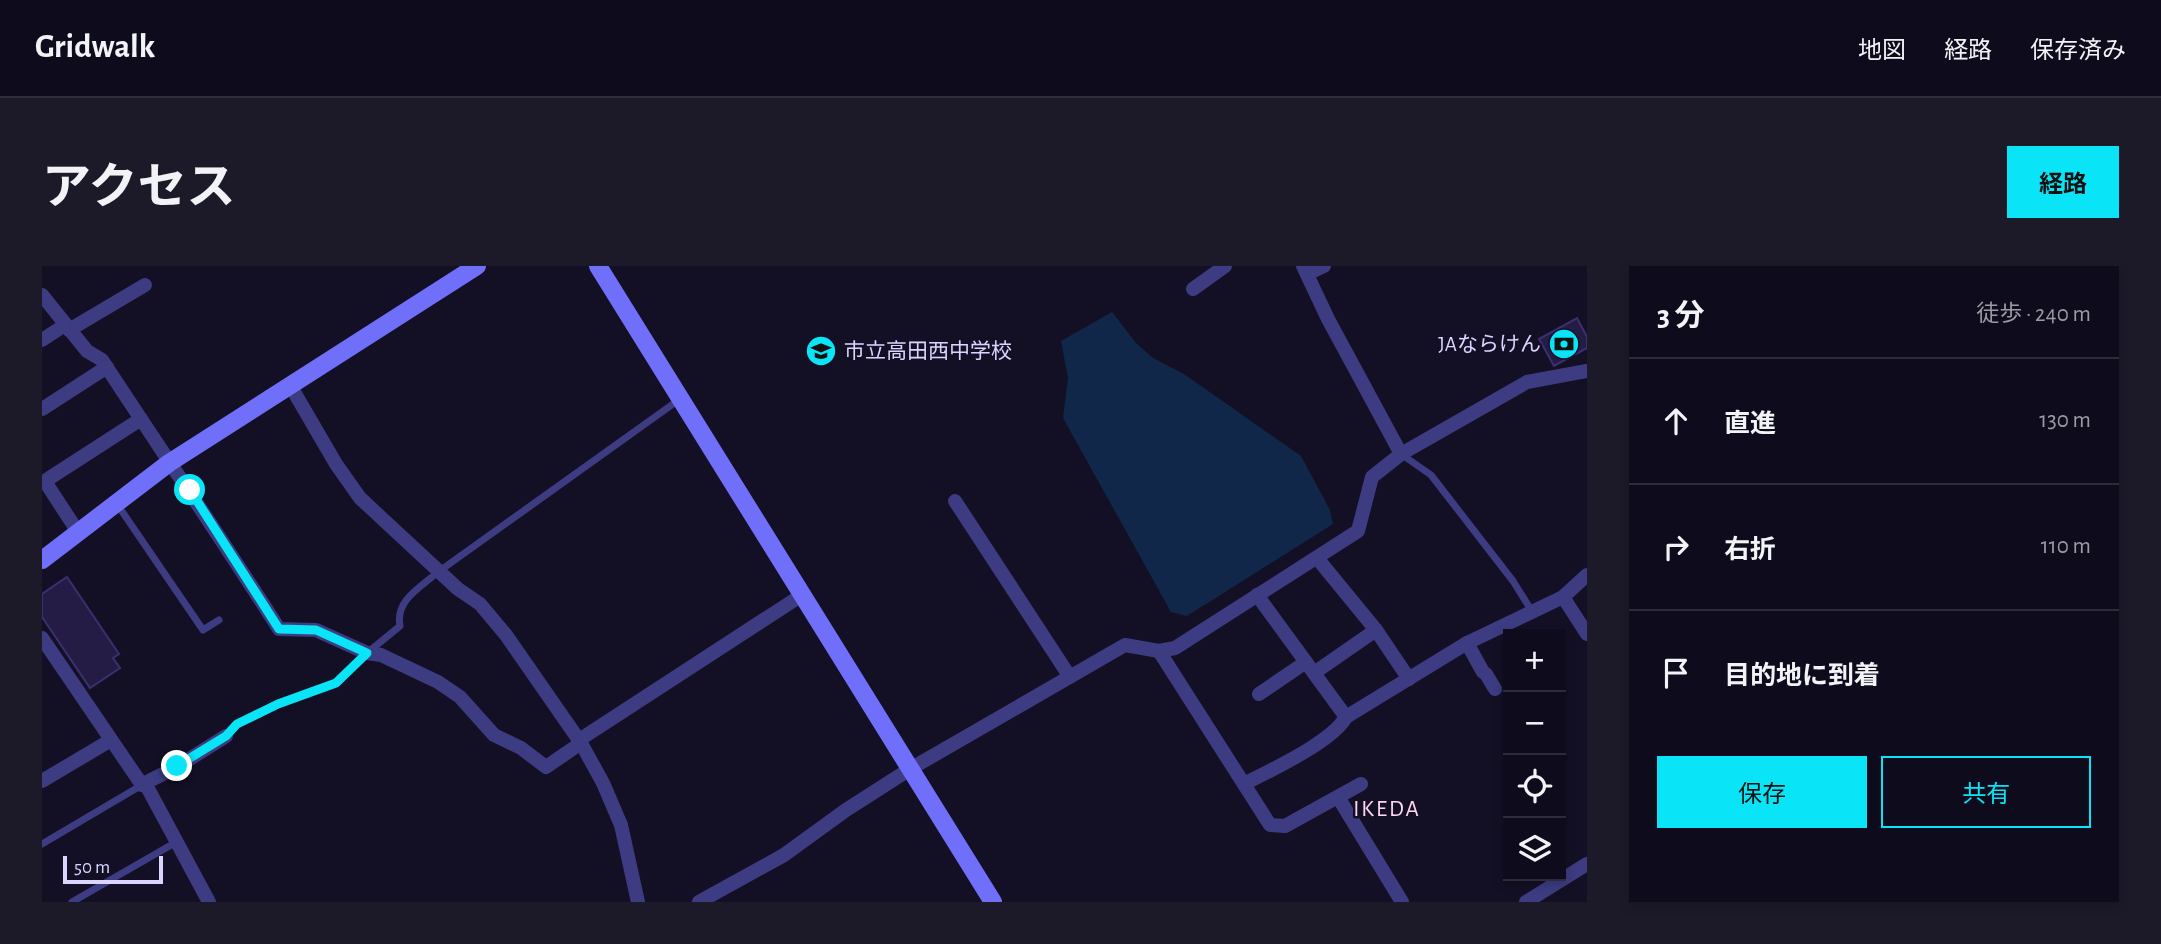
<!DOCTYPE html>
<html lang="ja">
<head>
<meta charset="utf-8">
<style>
	body { margin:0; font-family:"Alegreya Sans","Noto Sans JP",sans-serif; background:#1c1a29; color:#f1f3f6 }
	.controls { position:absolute; right:21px; bottom:21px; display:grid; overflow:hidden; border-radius:0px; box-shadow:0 4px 10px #0003 }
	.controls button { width:63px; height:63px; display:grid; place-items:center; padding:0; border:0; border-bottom:2px solid #2e2c3b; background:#0e0c1c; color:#f1f3f6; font:35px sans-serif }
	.scale { position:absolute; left:21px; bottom:18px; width:100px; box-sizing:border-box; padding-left:7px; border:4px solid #d9d5fe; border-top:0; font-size:19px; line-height:24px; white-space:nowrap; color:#d9d5fe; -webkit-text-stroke:5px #131025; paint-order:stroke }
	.stop { position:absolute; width:21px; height:21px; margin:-16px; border:5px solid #09e4f6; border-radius:50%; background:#fff }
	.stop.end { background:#09e4f6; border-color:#fff; box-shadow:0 2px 7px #0008 }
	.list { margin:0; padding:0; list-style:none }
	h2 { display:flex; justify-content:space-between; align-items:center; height:91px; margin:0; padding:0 28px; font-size:30px }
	h2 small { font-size:23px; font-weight:400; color:#9b9ba3 }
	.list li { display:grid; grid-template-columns:46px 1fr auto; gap:21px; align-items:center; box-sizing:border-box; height:126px; padding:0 28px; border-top:2px solid #2e2c3b }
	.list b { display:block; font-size:26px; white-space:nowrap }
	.list em { font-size:23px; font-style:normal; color:#9b9ba3 }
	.actions { display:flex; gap:14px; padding:21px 28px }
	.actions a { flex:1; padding:16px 0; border:2px solid #09e4f6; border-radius:0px; text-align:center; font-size:24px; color:#09e4f6 }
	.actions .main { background:#09e4f6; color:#111 }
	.icon { flex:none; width:38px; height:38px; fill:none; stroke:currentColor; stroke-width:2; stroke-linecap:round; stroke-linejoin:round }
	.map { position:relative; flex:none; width:1545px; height:636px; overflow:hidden; border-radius:0px }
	header { display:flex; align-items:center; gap:42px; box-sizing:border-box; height:98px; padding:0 35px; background:#0e0c1c; border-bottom:2px solid #2e2c3b }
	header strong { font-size:33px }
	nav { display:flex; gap:38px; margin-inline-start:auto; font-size:24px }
	.intro { display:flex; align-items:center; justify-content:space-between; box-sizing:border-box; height:168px; padding:0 42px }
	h1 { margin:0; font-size:49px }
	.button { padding:18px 32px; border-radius:0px; background:#09e4f6; color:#111; font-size:24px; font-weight:700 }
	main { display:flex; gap:42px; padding:0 42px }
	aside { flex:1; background:#0e0c1c; border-radius:0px; box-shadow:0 4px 10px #0003 }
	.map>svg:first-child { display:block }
	.water { fill:#102749 }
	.building { fill:#241c45; stroke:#3b2f70; stroke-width:2 }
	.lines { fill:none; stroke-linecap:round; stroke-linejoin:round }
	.lane { stroke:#3d3c82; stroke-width:7 }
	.street { stroke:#3d3c82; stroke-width:14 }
	.secondary { stroke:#706ffa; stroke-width:18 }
	.route { stroke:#09e4f6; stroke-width:9 }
	.labels { text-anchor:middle; stroke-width:5; stroke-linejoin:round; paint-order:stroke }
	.poi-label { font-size:21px; fill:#d9d5fe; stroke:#131025; text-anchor:end }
	.neighbourhood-label { font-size:23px; letter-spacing:2px; fill:#fed7f0; stroke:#131025 }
</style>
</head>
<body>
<header>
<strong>Gridwalk</strong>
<nav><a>地図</a><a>経路</a><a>保存済み</a></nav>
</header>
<div class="intro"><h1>アクセス</h1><a class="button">経路</a></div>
<main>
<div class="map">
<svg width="1545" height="636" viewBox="0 0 1545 636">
	<rect width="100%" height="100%" fill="#131025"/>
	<!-- water -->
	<polygon class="water" points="1070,46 1094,77 1111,92 1142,108 1259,190 1288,244 1291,258 1145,350 1129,346 1021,152 1026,112 1019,75"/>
	<!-- building -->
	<g class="building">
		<polygon points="1535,52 1545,71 1545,82 1512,100 1497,73"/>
		<polygon points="25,311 77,388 71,392 78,402 48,422 0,351 0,328"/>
	</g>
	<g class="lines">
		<!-- lane -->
		<g class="lane">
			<polyline points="1359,188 1389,209 1471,315 1491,347"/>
			<polyline points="75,238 161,364 177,354"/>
			<path d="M184 470 195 458 236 438 294 417 325 387 358 360C353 334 379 321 396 306L638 133"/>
			<polyline points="0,578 100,519"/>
			<polyline points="30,636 136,575"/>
		</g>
		<!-- street -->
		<g class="street">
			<polyline points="1261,0 1286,53 1359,188"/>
			<polyline points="1265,8 1282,0"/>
			<polyline points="1151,23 1183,0"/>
			<path d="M0 29 45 85 60 94C119 184 179 272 237 363L274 364 325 387 339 389 396 416 418 431 452 469 479 482 504 501 539 477"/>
			<polyline points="27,64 103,19"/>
			<polyline points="0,74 23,59"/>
			<polyline points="248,119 294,198 318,232 416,323 438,338 464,369 539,477 561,517 579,559 596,636"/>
			<polyline points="0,143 65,101"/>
			<polyline points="913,235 1028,411"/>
			<polyline points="36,266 6,220 6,213 99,153"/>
			<polyline points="1275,292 1334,364 1367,413"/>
			<polyline points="1215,329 1304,451"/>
			<polyline points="1521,331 1545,368"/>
			<polyline points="0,372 100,519"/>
			<polyline points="1425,377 1441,406 1444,408 1453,423"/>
			<polyline points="1117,385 1228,559 1243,560 1319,518"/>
			<polyline points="1272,407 1334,364"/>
			<polyline points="1217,428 1264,396"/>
			<polyline points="537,474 760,329"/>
			<polyline points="0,515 69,474"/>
			<path d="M1202 518C1229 504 1290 476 1304 451L1425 377 1521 331 1545 309"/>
			<polyline points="1296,531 1360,636"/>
			<polyline points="167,636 103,517 135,501 184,470"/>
			<polyline points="657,636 742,589 804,544 868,503 1083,379 1117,385 1133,382 1316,265 1330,211 1359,188 1485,116 1545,105"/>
			<polyline points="1484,636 1545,598"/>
		</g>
		<!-- secondary -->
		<g class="secondary">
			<polyline points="556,0 951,636"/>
			<polyline points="0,294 127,197 435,0"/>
		</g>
	</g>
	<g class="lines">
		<!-- route -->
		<polyline class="route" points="135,500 184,470 195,458 236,438 294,417 325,387 274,364 237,363 148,224"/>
	</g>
	<!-- icons -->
	<defs>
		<g id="bank-disc" transform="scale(1.575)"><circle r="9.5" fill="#09e4f6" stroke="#131025"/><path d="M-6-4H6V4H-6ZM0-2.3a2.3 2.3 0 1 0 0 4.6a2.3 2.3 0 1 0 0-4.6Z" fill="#111"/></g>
		<g id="school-disc" transform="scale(1.575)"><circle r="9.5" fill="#09e4f6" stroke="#131025"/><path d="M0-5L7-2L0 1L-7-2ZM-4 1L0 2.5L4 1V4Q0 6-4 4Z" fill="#111"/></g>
	</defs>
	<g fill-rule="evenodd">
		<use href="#bank-disc" x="1522" y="78"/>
		<use href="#school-disc" x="779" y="85"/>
	</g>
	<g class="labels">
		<!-- poi labels -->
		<g class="poi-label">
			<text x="1499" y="85">JAならけん</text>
			<text x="802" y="92" text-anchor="start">市立高田西中学校</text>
		</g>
		<!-- neighbourhood labels -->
		<g class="neighbourhood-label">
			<text x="1345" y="550">IKEDA</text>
		</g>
	</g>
</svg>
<div class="controls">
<button>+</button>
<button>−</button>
<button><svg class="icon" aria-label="locate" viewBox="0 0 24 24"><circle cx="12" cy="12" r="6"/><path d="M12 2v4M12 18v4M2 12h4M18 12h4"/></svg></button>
<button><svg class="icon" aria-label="layers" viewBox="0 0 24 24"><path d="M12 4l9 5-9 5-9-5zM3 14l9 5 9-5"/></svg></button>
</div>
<div class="scale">50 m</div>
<div class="stop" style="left:148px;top:224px"></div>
<div class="stop end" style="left:135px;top:500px"></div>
</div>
<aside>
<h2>3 分<small>徒歩 · 240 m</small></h2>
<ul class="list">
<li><svg class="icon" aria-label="ahead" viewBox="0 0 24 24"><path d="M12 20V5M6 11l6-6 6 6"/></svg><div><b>直進</b></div><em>130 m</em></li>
<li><svg class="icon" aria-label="right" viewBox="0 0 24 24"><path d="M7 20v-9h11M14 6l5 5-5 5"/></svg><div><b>右折</b></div><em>110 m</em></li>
<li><svg class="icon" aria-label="arrive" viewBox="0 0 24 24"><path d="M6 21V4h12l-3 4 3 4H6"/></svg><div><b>目的地に到着</b></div></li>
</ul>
<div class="actions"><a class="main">保存</a><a>共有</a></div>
</aside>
</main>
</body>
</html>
